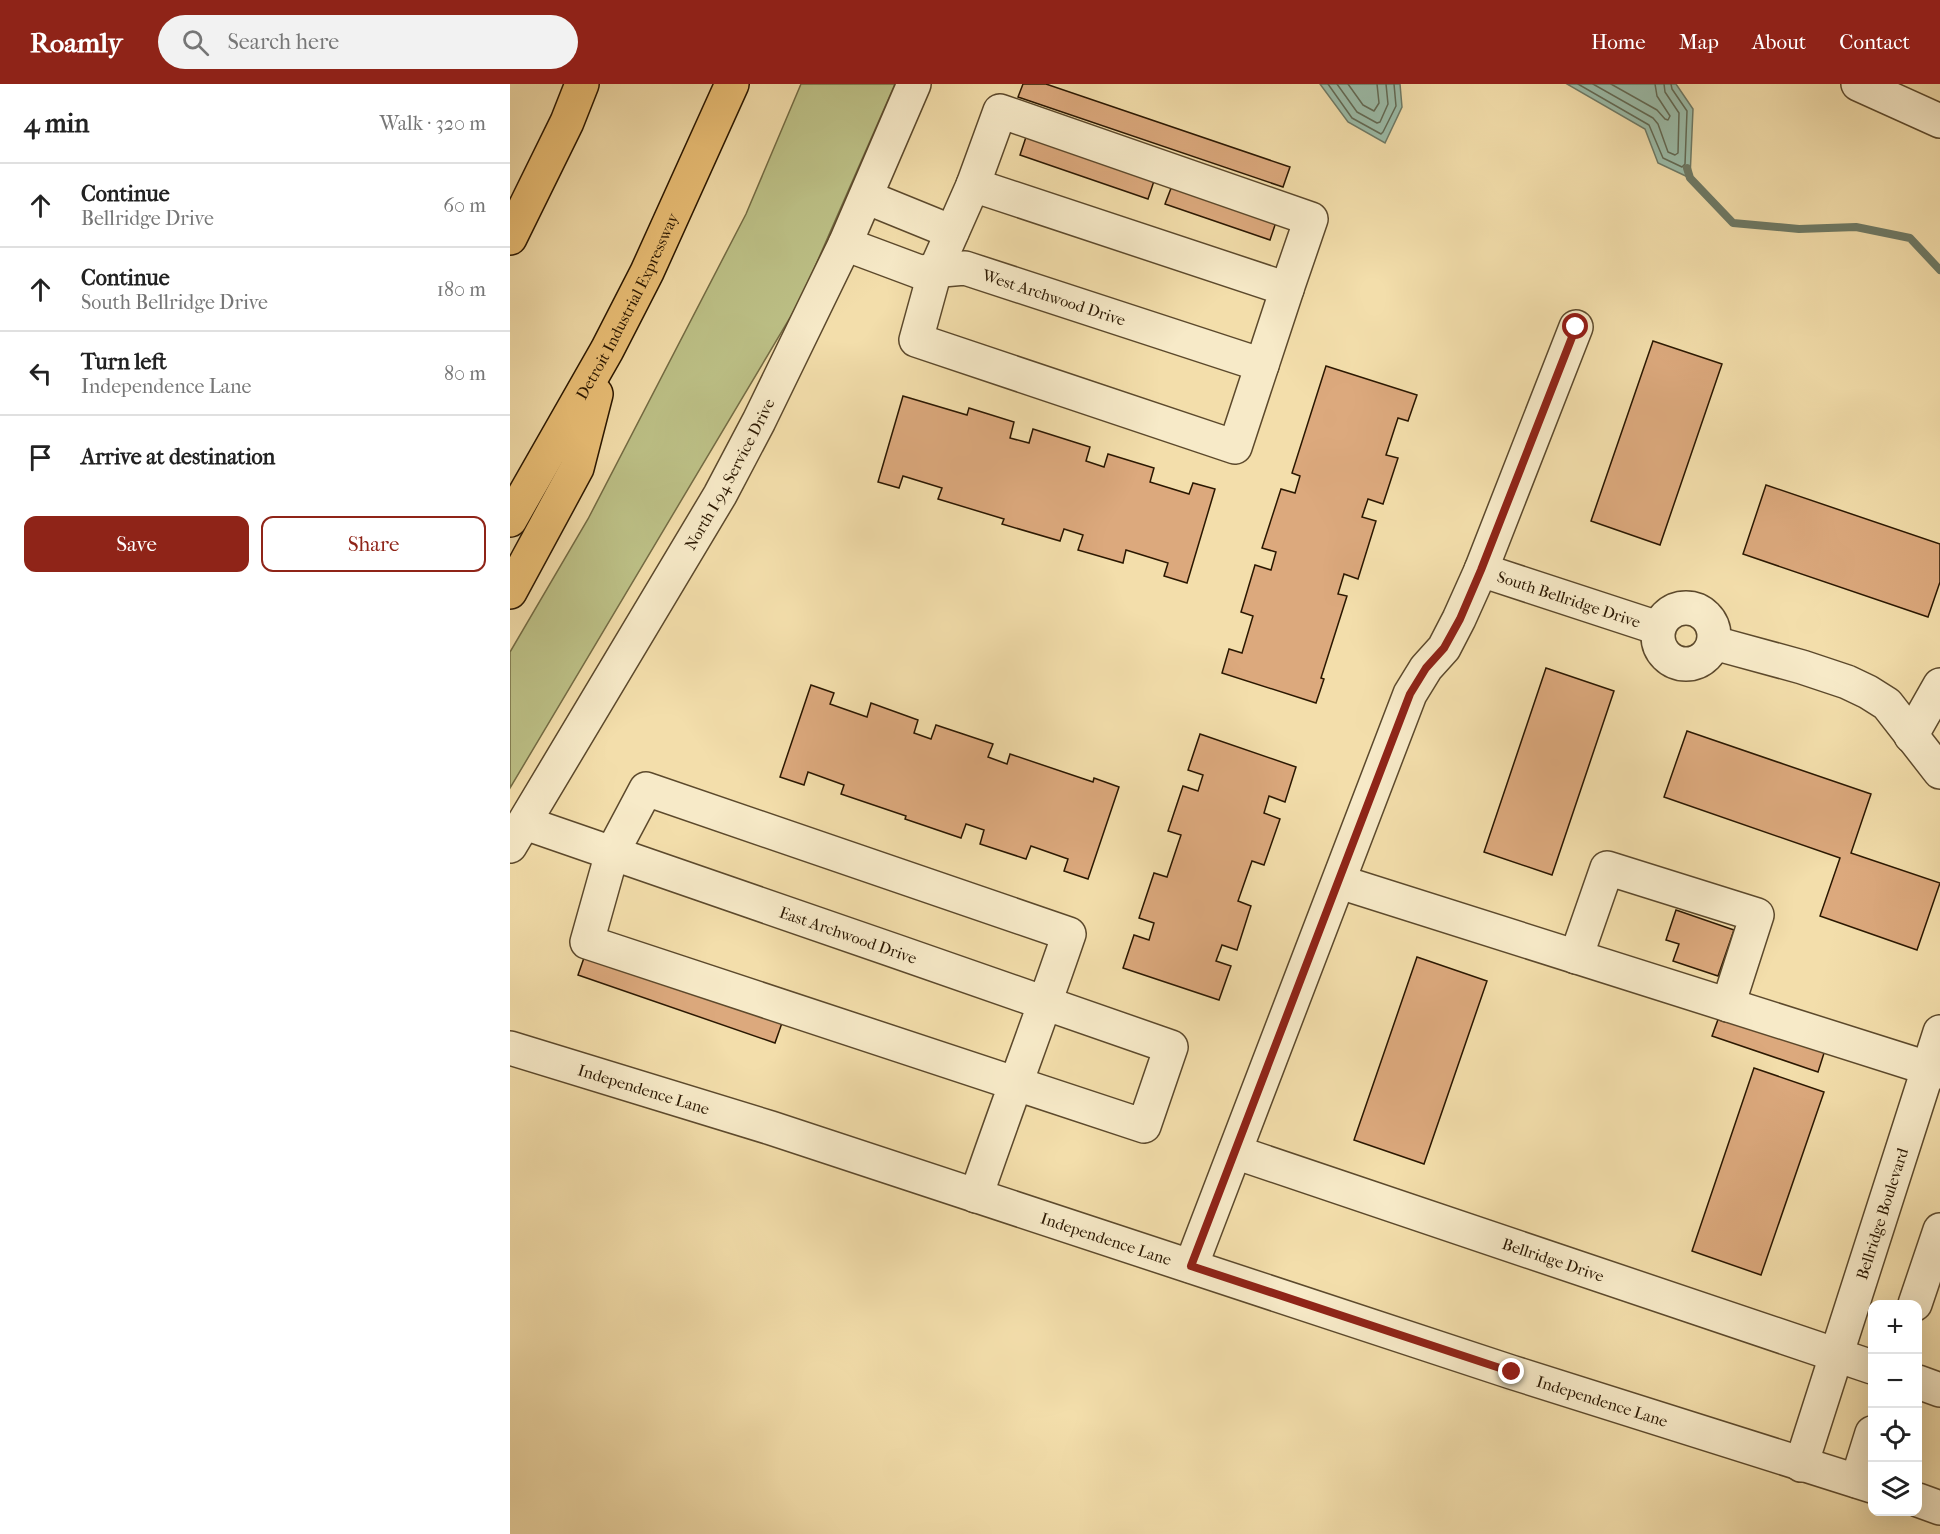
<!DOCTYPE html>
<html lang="en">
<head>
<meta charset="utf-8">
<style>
	body { margin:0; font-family:"IM FELL French Canon",serif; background:#f2f2f2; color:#222 }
	.controls { position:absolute; right:18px; bottom:18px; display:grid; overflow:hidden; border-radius:12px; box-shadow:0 6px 24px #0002 }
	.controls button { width:54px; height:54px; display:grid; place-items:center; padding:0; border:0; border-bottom:2px solid #e0e0e0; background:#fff; color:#222; font:30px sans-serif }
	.stop { position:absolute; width:18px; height:18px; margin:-14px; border:4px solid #8f2418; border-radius:50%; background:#fff }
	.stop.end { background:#8f2418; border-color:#fff; box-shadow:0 2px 6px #0008 }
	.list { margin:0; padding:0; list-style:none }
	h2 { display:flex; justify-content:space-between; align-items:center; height:78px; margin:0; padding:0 24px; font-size:26px }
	h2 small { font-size:20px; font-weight:400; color:#767676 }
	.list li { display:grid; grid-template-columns:39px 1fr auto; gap:18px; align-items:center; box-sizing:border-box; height:84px; padding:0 24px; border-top:2px solid #e0e0e0 }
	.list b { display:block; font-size:22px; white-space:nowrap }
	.list p { margin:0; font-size:20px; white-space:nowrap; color:#767676 }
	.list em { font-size:20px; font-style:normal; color:#767676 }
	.actions { display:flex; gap:12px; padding:18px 24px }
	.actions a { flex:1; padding:14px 0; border:2px solid #8f2418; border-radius:12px; text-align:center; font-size:21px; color:#8f2418 }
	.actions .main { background:#8f2418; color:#fff }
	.icon { flex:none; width:33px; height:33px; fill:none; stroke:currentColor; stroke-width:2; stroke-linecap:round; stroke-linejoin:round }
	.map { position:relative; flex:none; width:1430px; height:1450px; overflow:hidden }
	header { display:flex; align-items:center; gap:36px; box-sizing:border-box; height:84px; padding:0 30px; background:#8f2418; color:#fff }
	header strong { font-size:28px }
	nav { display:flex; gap:33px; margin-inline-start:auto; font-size:21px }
	.search { width:420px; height:54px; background:#f2f2f2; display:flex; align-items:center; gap:15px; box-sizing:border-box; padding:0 21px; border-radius:33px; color:#767676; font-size:22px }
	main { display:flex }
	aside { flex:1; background:#fff }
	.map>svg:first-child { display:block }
	.green { fill:#bdc187; stroke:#746c44; stroke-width:1.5 }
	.water { fill:#9bbca9; stroke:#6e7a66; stroke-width:1.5 }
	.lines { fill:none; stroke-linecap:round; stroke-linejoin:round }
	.shore { stroke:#626a55; stroke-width:1.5 }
	.stream { stroke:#6e7a66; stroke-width:8 }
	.building { fill:#dca97d; stroke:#2a1701; stroke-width:1.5 }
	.minor-casing { stroke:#5c492c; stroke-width:36 }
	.highway-casing { stroke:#2a1701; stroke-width:36 }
	.minor { stroke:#f7eac8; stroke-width:33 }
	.highway { stroke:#eabf76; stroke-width:33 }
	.route { stroke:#8f2418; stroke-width:8 }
	.labels { text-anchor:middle; stroke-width:5; stroke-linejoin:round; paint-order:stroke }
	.street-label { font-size:16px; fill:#2a1701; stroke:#f7eac8 }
</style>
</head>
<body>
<header>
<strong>Roamly</strong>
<div class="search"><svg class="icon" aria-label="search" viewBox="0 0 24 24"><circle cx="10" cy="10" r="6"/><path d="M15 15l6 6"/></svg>Search here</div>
<nav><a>Home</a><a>Map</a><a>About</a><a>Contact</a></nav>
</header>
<main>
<aside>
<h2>4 min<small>Walk · 320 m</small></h2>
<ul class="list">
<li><svg class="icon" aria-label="ahead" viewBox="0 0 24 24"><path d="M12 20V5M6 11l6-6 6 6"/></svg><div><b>Continue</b><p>Bellridge Drive</p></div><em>60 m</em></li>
<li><svg class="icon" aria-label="ahead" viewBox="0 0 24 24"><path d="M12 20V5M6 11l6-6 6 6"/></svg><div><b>Continue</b><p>South Bellridge Drive</p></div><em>180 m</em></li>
<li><svg class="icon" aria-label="left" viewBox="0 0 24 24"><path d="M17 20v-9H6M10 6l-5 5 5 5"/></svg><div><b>Turn left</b><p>Independence Lane</p></div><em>80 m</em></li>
<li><svg class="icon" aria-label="arrive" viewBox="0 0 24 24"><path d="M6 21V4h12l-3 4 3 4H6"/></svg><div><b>Arrive at destination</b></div></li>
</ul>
<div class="actions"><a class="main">Save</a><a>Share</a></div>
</aside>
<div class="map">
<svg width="1430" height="1450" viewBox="0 0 1430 1450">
	<rect width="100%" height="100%" fill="#f3deab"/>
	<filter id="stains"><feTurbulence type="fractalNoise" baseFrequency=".00333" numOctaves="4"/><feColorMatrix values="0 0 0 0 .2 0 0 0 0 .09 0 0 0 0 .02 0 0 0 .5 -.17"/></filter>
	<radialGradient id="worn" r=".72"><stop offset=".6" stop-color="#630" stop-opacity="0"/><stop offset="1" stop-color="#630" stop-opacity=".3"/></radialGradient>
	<!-- green -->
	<polygon class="green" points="291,0 385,0 290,217 0,704 0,568 78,435 236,130"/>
	<!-- water -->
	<g class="water">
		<polygon points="810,0 890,0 892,23 875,59 838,38"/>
		<polygon points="1057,0 1166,0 1183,25 1180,94 1148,79 1135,45"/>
	</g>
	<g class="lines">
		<!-- shore -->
		<g class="shore">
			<polyline points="818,0 842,34 871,50 873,48 886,22 884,0"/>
			<polyline points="827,0 847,28 867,39 870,38 878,20 876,0"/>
			<polyline points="838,0 853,21 864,27 869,19 867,0"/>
			<polyline points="1068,0 1139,41 1153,74 1172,83 1175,80 1177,27 1162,5 1161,0"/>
			<polyline points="1083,0 1143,34 1148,40 1158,68 1165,71 1168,69 1169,29 1155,8 1154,0"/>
			<polyline points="1101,0 1147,26 1155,35 1158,36 1160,32 1147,12 1145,0"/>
		</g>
		<!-- stream -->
		<polyline class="stream" points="1177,84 1180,94 1223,139 1289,145 1346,143 1400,154 1430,186"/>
	</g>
	<!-- building -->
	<g class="building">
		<polygon points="513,0 536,0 780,83 773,103 508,13"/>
		<polygon points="517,50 645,94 638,115 510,71"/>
		<polygon points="663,99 767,135 760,156 655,120"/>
		<polygon points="1143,257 1212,280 1150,461 1081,437"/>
		<polygon points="816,282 907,311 898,337 888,334 876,371 888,374 873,420 858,415 852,433 866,437 848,495 834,490 828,510 837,512 811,594 814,595 806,619 712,589 719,565 732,569 743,532 731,528 745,481 761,486 766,468 752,464 771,405 785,409 790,392 782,389"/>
		<polygon points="393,312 457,331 459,324 504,338 500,354 519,359 523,345 580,363 576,377 594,383 598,370 644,384 640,398 679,410 683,399 705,405 677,499 654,492 658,479 616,466 613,479 568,466 573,451 554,445 550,457 492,440 494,435 428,415 432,404 393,392 389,404 368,398"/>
		<polygon points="1256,401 1430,460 1430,498 1418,533 1233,470"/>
		<polygon points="1036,584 1104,607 1042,791 974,768"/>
		<polygon points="301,601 324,609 320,620 357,633 361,619 408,636 404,649 421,655 426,641 483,660 478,673 497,680 500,670 583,698 584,694 609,703 578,795 554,787 558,775 521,762 516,775 470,760 474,746 456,740 451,754 395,735 396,732 331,710 334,701 298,688 294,701 270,693"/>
		<polygon points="1177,647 1361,710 1341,769 1430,799 1407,866 1310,832 1330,774 1154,713"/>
		<polygon points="690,650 786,683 775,718 759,712 754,729 770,735 754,781 742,777 728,817 741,822 727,866 712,861 706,877 721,882 709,916 613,884 624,851 639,856 644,839 629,834 644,789 657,793 671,751 658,747 673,702 688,707 693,691 678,686"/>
		<polygon points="1166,826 1224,846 1208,892 1163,877 1169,860 1156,856"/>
		<polygon points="76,868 273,936 265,959 68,891"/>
		<polygon points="907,873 977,897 914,1080 844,1056"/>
		<polygon points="1210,930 1315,966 1308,988 1202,952"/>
		<polygon points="1244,984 1314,1008 1251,1191 1182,1167"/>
	</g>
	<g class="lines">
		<!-- minor casing -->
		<g class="minor-casing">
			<g id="minor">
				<polyline points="1348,0 1430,37"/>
				<polygon points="463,101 777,205 725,363 406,256 425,187"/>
				<polyline points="463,101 490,27 801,135 777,205"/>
				<polyline points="356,113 442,148"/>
				<path id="s1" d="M335 160 410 188 455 184 752 281"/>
				<polyline points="971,486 1066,243"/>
				<circle cx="1176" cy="552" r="28"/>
				<polyline points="1204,559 1292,583 1337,598 1358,608 1377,620 1430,688"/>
				<polyline points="1401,652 1430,601"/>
				<path id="s2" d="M15 739C230 813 446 888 661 963L634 1042 77 858 102 769 136 705 559 850C529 938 496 1024 466 1112"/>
				<path id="s3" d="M0 762 210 411 249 337 335 160 404 0"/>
				<polyline points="830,798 1430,988"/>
				<polyline points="1066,873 1097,784 1247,831 1218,921"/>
				<path id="s4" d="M0 964 261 1044 1001 1288 1362 1402"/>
				<path id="s5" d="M725 1068 1362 1283"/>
				<path id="s6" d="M681 1182 900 610 916 584 934 564 949 535 971 486 1148 544"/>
				<polyline points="1405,1220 1430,1146"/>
				<polyline points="1408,1298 1430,1306"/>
				<path id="s7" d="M1291 1381 1430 948"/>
				<polyline points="1347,1397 1362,1349"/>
				<polyline points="1408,1416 1430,1424"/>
			</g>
		</g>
		<!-- highway casing -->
		<g class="highway-casing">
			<g id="highway">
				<polyline points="0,154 57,38 72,0"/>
				<path id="s8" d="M0 436 97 266 137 188 222 0"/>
				<polyline points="0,508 67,384 86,310"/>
			</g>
		</g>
		<!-- minor -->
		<use href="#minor" class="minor"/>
		<!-- highway -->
		<use href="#highway" class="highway"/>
	</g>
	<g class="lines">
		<!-- route -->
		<polyline class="route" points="1002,1288 681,1182 900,610 916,584 934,564 950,535 971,486 1066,243"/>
	</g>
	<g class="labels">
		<!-- street labels -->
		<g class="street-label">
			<text dy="6" stroke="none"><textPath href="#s1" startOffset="219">West Archwood Drive</textPath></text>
			<text dy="6" stroke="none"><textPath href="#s8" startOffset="244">Detroit Industrial Expressway</textPath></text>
			<text dy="6" stroke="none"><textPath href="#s3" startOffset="432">North I-94 Service Drive</textPath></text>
			<text dy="6" stroke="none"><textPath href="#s6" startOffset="849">South Bellridge Drive</textPath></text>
			<text dy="6" stroke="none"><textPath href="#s2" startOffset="342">East Archwood Drive</textPath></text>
			<text dy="6" stroke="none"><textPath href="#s4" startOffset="140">Independence Lane</textPath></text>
			<text dy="6" stroke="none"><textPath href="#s7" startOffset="264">Bellridge Boulevard</textPath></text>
			<text dy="6" stroke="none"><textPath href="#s4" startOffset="626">Independence Lane</textPath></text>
			<text dy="6" stroke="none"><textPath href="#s5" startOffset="336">Bellridge Drive</textPath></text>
			<text dy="6" stroke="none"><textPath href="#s4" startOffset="1148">Independence Lane</textPath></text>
		</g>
	</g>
	<rect width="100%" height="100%" filter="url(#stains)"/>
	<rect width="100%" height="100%" fill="url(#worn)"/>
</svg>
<div class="controls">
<button>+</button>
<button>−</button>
<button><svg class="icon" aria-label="locate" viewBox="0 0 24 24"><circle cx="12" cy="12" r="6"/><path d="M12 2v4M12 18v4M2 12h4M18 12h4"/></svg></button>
<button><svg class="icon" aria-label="layers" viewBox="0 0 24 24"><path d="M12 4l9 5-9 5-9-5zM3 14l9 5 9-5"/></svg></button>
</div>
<div class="stop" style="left:1066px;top:243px"></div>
<div class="stop end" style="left:1002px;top:1288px"></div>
</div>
</main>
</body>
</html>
